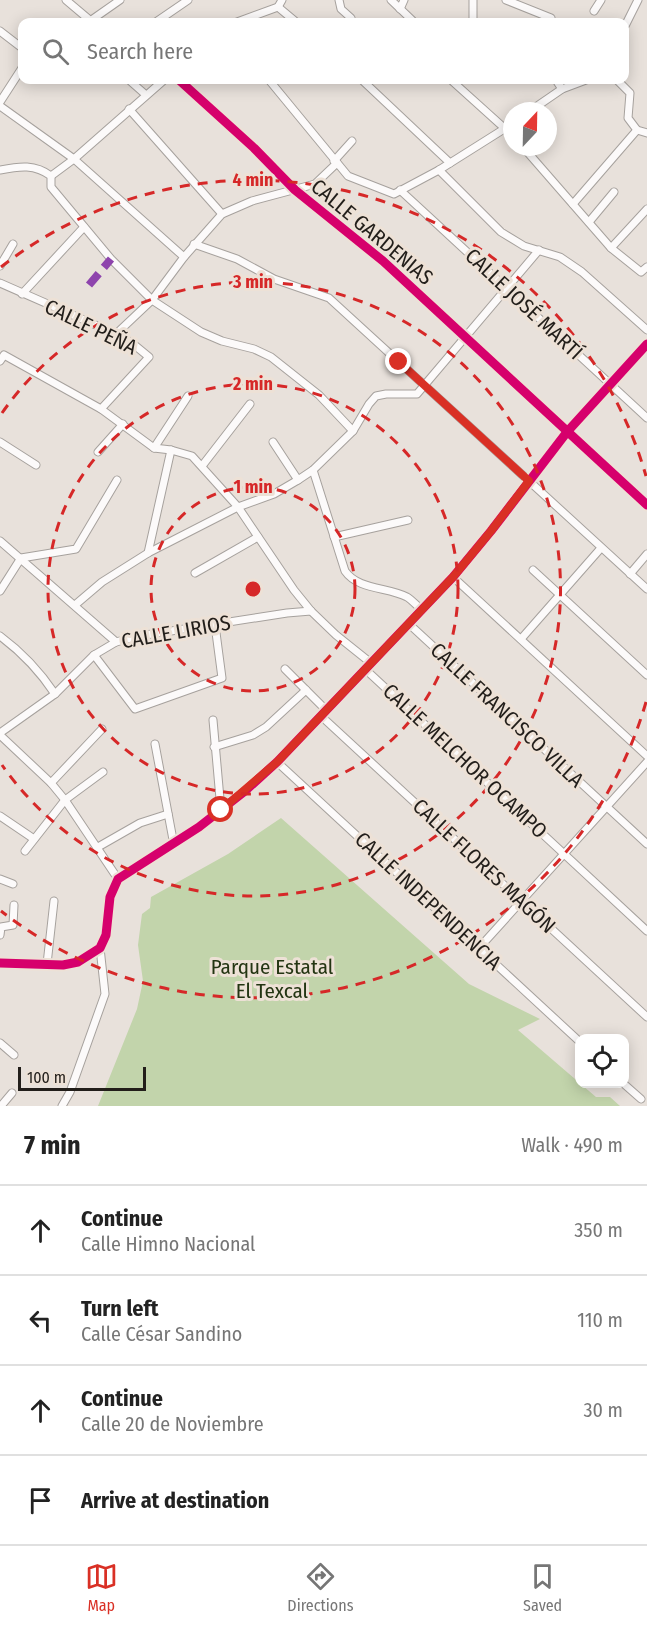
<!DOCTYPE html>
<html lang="en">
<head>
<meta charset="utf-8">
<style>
	body { margin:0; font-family:"Fira Sans Condensed",sans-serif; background:#f6f6f6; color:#222 }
	.controls { position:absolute; right:18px; bottom:18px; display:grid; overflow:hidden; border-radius:12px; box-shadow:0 3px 15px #0003 }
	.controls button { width:54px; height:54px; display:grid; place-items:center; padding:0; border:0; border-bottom:2px solid #e0e0e0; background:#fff; color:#222; font:30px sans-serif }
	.compass { position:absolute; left:503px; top:102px; width:54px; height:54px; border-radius:50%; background:#fff; box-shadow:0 3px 15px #0003; rotate:22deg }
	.scale { position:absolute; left:18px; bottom:15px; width:128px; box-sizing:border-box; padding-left:6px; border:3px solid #221e1a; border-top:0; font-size:16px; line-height:21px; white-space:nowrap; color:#221e1a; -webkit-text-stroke:4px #ede1d6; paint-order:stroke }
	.stop { position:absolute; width:18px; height:18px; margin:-14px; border:4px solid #d93025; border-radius:50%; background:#fff }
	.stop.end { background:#d93025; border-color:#fff; box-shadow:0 2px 6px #0008 }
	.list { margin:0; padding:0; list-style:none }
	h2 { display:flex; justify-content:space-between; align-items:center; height:78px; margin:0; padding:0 24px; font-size:26px }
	h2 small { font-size:20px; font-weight:400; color:#767676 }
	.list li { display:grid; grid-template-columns:39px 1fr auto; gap:18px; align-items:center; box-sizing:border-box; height:90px; padding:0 24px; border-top:2px solid #e0e0e0 }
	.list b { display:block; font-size:22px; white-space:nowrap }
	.list p { margin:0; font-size:20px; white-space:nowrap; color:#767676 }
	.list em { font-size:20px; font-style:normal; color:#767676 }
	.icon { flex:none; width:33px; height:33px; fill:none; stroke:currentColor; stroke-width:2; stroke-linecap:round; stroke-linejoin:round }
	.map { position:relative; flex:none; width:647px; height:1106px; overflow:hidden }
	.search { position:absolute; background:#fff; box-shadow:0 3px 15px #0003; left:18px; right:18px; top:18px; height:66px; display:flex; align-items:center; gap:15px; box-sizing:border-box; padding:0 21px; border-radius:12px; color:#767676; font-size:22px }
	.sheet { height:438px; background:#fff }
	nav { display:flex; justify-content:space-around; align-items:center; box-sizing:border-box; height:84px; border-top:2px solid #e0e0e0; background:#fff; font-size:16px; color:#767676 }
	nav a { display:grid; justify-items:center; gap:3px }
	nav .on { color:#d93025 }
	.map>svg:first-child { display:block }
	.green { fill:#c2d4ab }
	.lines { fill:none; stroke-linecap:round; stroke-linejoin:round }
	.minor-casing { stroke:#a6a19d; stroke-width:9 }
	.minor { stroke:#fcfafa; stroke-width:7 }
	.quiet { stroke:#8e44ad; stroke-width:8; stroke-dasharray:15 8; stroke-linecap:butt }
	.cycleway-casing { stroke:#ede1d6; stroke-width:13 }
	.cycleway { stroke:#d6006c; stroke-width:9 }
	.route { stroke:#d93025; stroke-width:8 }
	.ring { fill:none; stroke:#d62828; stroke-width:3; stroke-dasharray:10 8 }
	.labels { text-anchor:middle; stroke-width:6; stroke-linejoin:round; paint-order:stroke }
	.street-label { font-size:21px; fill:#221e1a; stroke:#ede1d6 }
	.park-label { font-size:21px; fill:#233512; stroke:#ede1d6 }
	.centre { fill:#d62828; stroke:#ede1d6; stroke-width:3 }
	.ring-label { font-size:18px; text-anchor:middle; font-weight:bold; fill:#d62828; stroke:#ede1d6; stroke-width:6; stroke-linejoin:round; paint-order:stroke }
</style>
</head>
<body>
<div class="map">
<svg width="647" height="1106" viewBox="0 0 647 1106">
	<rect width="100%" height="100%" fill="#e8e1db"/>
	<!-- green -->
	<polygon class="green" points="281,818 469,984 540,1019 518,1030 596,1097 610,1097 620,1106 98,1106 137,1009 143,981 138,945 142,914 150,908 151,897 228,854"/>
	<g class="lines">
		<!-- minor casing -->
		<g class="minor-casing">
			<g id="minor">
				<polyline points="66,0 92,22"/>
				<polyline points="339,0 341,9 351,18"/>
				<polyline points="391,0 414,22"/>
				<polyline points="506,0 551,18"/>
				<polyline points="278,7 296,22"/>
				<polyline points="400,9 404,0"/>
				<polyline points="594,11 601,0"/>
				<polyline points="90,21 120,0"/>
				<polyline points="156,22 188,0"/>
				<polyline points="237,22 278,7 282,0"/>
				<polyline points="473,22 473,0"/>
				<polyline points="624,28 638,0"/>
				<polyline points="0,31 22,48"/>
				<polyline points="129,80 146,95"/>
				<polyline points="179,80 254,148 295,190 383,261 647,505"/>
				<polyline points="269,80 348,176 394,194 439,170 512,124"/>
				<polyline points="362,80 450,163"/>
				<polyline points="451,80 512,135"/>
				<polyline points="556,80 562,89"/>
				<polyline points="617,80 630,93 628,118 637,130 647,133"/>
				<polyline points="0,102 22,68"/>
				<polyline points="0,106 74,159 184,257"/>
				<polyline points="129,109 222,214"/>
				<polyline points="530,111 562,89 586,80"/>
				<polyline points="523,147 611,248 641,272 647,267"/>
				<polyline points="334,161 352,141"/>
				<path d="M0 170C20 166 35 164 51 176V187L111 259 152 300 201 332 222 341 254 349 271 357 319 395 353 431"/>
				<polyline points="439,170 501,232 524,246 560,257 582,272 647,330"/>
				<polyline points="51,176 74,159 164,80"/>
				<polyline points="400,190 647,418"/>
				<polyline points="573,204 637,130"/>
				<polyline points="589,222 614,192"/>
				<polyline points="194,244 237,259 274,279 329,298 647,589"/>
				<polyline points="611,248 647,209"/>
				<polyline points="0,266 13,244"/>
				<polyline points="0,283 116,334 132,343 149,357 101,409"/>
				<polyline points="22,294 84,227"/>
				<polyline points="116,334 152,300 184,257 222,214 252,201 315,184 337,163"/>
				<polyline points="0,361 4,355 101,409 154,448 171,450 192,456 238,507 294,590 311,611 336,635 371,663"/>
				<polyline points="0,442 36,465"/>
				<polyline points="273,442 298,480"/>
				<polyline points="154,448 188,396"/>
				<polyline points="98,452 123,424"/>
				<polyline points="202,466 250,404"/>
				<path d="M313 470 345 571C358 590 388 587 407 597 412 600 417 606 422 610"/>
				<polyline points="334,537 408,520"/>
				<polyline points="0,541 116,642"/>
				<polyline points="148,553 171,450"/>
				<polyline points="533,570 647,675"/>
				<polyline points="195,573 258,537"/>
				<polyline points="630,574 647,554"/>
				<polyline points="453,577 647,756"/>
				<polyline points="0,591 21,558 76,549 117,480"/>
				<polyline points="75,605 102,582 148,553 238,507 274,494 298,480 313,470 353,431 369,404 376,396 386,394 417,394 539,250"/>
				<polyline points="409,624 647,844"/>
				<path d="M0 636C23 653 39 670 55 694"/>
				<polyline points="521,639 601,548"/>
				<polyline points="94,655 135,709 222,678 215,625"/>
				<polyline points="285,669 326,710"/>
				<polyline points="365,669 647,931"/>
				<polyline points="321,716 647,1017"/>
				<polyline points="213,720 221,810"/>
				<polyline points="0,733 55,694 94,655 116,642 139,636 287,613 311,611"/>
				<polyline points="0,735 51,783 65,800 118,879"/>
				<polyline points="155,744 174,845"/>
				<polyline points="214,747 253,735 266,727 306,690"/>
				<polyline points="277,762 580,1042"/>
				<polyline points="51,783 102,729"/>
				<polyline points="0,816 34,839"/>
				<polyline points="98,847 140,823 168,814"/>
				<polyline points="25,851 65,800 103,772"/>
				<polyline points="0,879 13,884"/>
				<polyline points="0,935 1,927 13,925 14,905"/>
				<polyline points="479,948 647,762"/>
				<polyline points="0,963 63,965 78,962 100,948 106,935 110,897 118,879 199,827 245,791 277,762 453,577 491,531 567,432 647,344"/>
				<polyline points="47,964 54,901"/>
				<polyline points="0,1043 14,1055"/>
				<polyline points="624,1084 641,1099"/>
				<polyline points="1,1106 12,1093"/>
				<polyline points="62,1106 70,1092 105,994 100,948"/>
			</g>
		</g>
		<!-- minor -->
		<use href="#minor" class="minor"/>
		<!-- quiet -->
		<polyline class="quiet" points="89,285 111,259"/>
		<!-- cycleway casing -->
		<g class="cycleway-casing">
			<g id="cycleway">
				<polyline points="179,80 254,148 295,190 383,261 647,505"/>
				<polyline points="0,963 63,965 78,962 100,948 106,935 110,897 118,879 199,827 245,791 277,762 453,577 491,531 567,432 647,344"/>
			</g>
		</g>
		<!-- cycleway -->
		<use href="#cycleway" class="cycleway"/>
	</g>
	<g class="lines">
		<!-- route -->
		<polyline class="route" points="221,810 277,762 453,577 491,531 529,481 399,362"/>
	</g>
	<!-- distance rings -->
	<g class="ring">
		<circle cx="253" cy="589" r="102"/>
		<circle cx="253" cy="589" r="205"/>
		<path d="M2 413A307 307 0 1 1 2 765"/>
		<path d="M646 702A409 409 0 0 1 1 911M1 267A409 409 0 0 1 646 476"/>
	</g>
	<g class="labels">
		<!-- street labels -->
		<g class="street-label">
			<text transform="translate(372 232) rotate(40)" y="7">CALLE GARDENIAS</text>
			<text transform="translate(524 304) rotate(43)" y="7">CALLE JOSÉ MARTÍ</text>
			<text transform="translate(91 327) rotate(26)" y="7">CALLE PEÑA</text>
			<text transform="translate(176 632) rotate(-10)" y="7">CALLE LIRIOS</text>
			<text transform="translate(507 715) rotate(43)" y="7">CALLE FRANCISCO VILLA</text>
			<text transform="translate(465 761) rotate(43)" y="7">CALLE MELCHOR OCAMPO</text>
			<text transform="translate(484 866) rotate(43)" y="7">CALLE FLORES MAGÓN</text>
			<text transform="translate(428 901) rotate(43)" y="7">CALLE INDEPENDENCIA</text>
		</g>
		<!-- park labels -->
		<g class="park-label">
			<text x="272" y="974">Parque Estatal<tspan x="272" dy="24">El Texcal</tspan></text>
		</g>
	</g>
	<circle cx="253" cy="589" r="9" class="centre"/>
	<g class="ring-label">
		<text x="253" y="186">4 min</text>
		<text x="253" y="288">3 min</text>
		<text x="253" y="390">2 min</text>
		<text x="253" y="493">1 min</text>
	</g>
</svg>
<div class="controls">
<button><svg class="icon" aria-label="locate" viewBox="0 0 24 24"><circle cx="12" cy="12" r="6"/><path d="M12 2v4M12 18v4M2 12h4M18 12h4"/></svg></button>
</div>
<svg class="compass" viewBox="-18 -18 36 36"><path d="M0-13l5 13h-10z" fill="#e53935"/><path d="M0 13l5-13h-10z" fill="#767676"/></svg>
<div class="scale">100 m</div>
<div class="stop" style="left:221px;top:810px"></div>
<div class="stop end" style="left:399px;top:362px"></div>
<div class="search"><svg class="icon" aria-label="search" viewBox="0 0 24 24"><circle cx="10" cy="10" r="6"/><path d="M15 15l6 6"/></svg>Search here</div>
</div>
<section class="sheet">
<h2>7 min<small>Walk · 490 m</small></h2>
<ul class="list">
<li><svg class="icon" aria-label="ahead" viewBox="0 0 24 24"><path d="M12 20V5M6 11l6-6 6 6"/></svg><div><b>Continue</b><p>Calle Himno Nacional</p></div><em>350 m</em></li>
<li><svg class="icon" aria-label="left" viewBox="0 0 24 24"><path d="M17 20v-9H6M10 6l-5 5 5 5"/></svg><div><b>Turn left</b><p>Calle César Sandino</p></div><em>110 m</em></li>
<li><svg class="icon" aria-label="ahead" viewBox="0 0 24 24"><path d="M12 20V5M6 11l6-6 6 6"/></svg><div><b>Continue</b><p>Calle 20 de Noviembre</p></div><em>30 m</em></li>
<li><svg class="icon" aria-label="arrive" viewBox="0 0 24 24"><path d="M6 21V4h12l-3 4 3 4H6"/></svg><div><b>Arrive at destination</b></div></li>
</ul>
</section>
<nav>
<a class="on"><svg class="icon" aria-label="map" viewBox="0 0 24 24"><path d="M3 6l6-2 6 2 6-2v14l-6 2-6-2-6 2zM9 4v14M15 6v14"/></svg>Map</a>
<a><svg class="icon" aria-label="directions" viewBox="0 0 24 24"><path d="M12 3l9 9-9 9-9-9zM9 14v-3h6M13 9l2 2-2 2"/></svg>Directions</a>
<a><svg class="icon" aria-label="saved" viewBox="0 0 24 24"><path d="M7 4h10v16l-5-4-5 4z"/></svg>Saved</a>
</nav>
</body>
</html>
